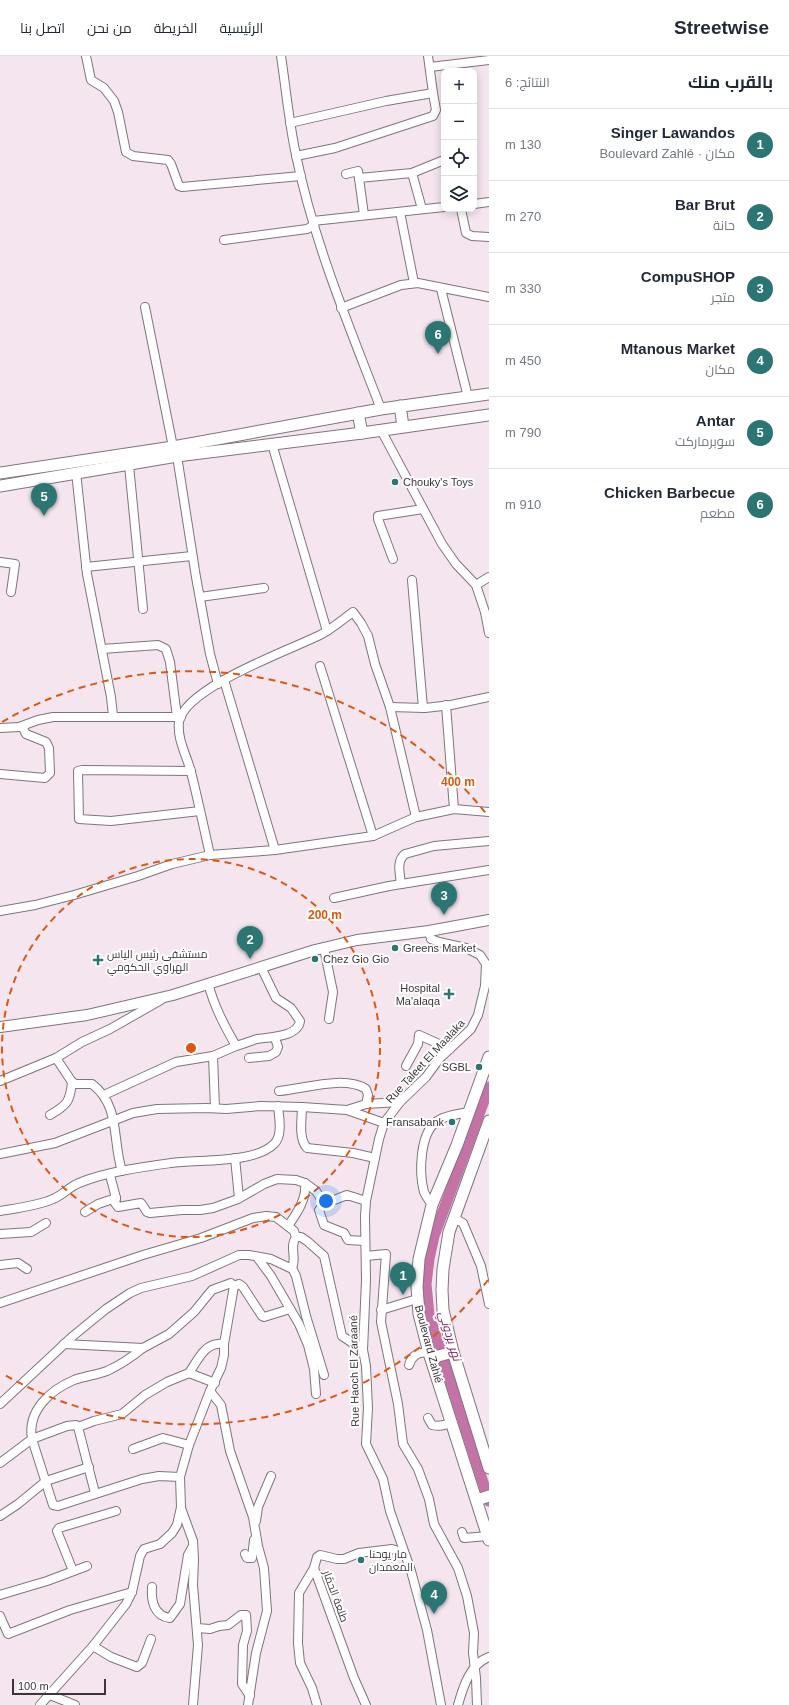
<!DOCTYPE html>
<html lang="ar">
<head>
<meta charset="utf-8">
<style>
	body { margin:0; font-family:Arial,Cairo,sans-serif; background:#f6f6f7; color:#1f2937; direction:rtl }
	.controls { position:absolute; right:12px; top:12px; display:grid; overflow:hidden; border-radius:8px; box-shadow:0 2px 10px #0003 }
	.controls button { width:36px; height:36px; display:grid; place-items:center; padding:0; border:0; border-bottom:1px solid #e0e1e3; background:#fff; color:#1f2937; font:20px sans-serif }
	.scale { position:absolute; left:12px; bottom:10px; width:94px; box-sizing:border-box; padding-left:4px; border:2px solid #3c363a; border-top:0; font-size:11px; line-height:14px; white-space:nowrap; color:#3c363a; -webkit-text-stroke:3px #fff; paint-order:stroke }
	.you { position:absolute; left:326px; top:1145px; width:14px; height:14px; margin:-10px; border:3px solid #fff; border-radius:50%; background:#1a73e8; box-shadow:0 0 0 6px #1a73e833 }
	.badge { display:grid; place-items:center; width:26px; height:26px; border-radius:50%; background:#2b7572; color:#fff; font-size:13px; font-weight:700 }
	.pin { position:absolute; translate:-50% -33px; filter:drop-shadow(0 1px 2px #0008) }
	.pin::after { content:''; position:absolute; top:21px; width:14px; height:12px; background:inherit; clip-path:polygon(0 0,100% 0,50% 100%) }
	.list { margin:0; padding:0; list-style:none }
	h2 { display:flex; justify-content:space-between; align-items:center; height:52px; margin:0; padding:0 16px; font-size:17px }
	h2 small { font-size:13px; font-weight:400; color:#747a83 }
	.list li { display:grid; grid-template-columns:26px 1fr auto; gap:12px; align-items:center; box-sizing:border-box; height:72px; padding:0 16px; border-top:1px solid #e0e1e3 }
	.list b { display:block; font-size:15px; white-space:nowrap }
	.list p { margin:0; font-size:13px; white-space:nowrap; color:#747a83 }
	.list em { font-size:13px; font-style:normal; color:#747a83 }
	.icon { flex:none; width:22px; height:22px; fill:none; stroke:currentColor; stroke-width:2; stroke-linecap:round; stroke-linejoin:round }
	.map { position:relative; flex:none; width:489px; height:1649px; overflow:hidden; direction:ltr }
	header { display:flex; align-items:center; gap:24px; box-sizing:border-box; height:56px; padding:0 20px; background:#fff; border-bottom:1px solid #e0e1e3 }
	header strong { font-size:19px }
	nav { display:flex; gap:22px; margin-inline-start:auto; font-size:14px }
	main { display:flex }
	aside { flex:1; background:#fff }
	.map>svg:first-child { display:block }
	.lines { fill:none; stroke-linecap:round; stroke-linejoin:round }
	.river { stroke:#c572a7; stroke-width:11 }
	.minor-casing { stroke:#81747c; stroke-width:10 }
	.major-casing { stroke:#81747c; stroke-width:12 }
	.highway-casing { stroke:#81747c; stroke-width:13 }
	.minor { stroke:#fff; stroke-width:8 }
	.major { stroke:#fff; stroke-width:10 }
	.highway { stroke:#fff; stroke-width:11 }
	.ring { fill:none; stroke:#df570e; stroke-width:2; stroke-dasharray:7 5 }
	.poi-dot { fill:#2b7572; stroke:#fff; stroke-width:1.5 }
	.labels { text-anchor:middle; stroke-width:4; stroke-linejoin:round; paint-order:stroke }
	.poi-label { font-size:11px; fill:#3c363a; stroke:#fff; text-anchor:start }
	.street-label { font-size:11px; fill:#3c363a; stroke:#fff }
	.water-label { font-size:12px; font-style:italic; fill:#832067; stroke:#fff }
	.centre { fill:#df570e; stroke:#fff; stroke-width:2 }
	.ring-label { font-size:12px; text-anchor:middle; font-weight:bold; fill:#df570e; stroke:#fff; stroke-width:4; stroke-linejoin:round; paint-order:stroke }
</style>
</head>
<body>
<header>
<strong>Streetwise</strong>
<nav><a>الرئيسية</a><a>الخريطة</a><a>من نحن</a><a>اتصل بنا</a></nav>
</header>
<main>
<aside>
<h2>بالقرب منك<small>النتائج: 6</small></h2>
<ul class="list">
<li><span class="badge">1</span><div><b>Singer Lawandos</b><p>مكان · Boulevard Zahlé</p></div><em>130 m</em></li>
<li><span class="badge">2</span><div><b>Bar Brut</b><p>حانة</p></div><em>270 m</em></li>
<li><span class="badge">3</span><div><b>CompuSHOP</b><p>متجر</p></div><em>330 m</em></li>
<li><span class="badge">4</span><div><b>Mtanous Market</b><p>مكان</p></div><em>450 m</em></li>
<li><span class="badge">5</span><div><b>Antar</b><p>سوبرماركت</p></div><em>790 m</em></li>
<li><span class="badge">6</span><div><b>Chicken Barbecue</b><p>مطعم</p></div><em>910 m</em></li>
</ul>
</aside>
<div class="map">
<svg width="489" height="1649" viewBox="0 0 489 1649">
	<rect width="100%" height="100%" fill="#f4e5ee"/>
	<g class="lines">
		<!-- river -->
		<polyline class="river" points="489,1031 434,1180 429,1203 426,1228 429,1259 489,1445"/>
		<!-- minor casing -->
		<g class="minor-casing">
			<g id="minor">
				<polyline points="86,0 91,24 104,32 114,45 118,56 126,96 133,100 168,104 171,108 179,130 182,131 301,120"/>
				<path d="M281 0C286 33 289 67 296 99 314 187 349 270 381 353"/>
				<polyline points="430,11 489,4"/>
				<polyline points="290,67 386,45 433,37 428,0"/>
				<polyline points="296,100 335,92 433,60 436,54 433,37"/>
				<polyline points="412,117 422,153"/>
				<polyline points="346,118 358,115 364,159"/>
				<polyline points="359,122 412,117 444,104"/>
				<polyline points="474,148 489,146"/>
				<polyline points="461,153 466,177 472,180 489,181"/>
				<polyline points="400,156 414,227"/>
				<polyline points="313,165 444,151"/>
				<polyline points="224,184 307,173 314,169"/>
				<polyline points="441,233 468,341"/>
				<polyline points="145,251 173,391"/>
				<polyline points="341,252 401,229 418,227 489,241"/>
				<polyline points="381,374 442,488 456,508 476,529 485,556 489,577"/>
				<polyline points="272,388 327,575"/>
				<polyline points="177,400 196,521 210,598 218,628"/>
				<polyline points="129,409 143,553"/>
				<polyline points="76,416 87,518 111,641 113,660"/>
				<polyline points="393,503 378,463 378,460 423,453"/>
				<polyline points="0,506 15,508 11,536"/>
				<polyline points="86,511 192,500"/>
				<polyline points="412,524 423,652"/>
				<polyline points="476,529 489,521"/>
				<polyline points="200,541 264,532"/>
				<polyline points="102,593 158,589 166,593 170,606 177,661"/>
				<polyline points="320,610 373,780"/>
				<polyline points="224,624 275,794"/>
				<polyline points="446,649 454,753"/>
				<polyline points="390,651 425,652 451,649 489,641"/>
				<polyline points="0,672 19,671 38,664 53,661 181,661"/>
				<polyline points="191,715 82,714 78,715 79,763 111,765 200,755"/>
				<polyline points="0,718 45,722 50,717 49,692 46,686 26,678 22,670"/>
				<path d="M210 799C204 772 198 744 191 716 187 700 177 684 179 666 184 632 289 594 318 580 331 574 342 564 353 556L361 567 368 580 375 608 390 651 416 761"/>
				<path d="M401 828C400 818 396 805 405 798L434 790 489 785"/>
				<polyline points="334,842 389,830 489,814"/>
				<polyline points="0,855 35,849 74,839 138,820 172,808 210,799 275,794 373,780 416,761 454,753 489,756"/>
				<polyline points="429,875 431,883 439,886 466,892 480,899 486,908 485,930 478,959 471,973 440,1002 426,1021 400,1046 384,1067 379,1083 366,1145 365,1160 366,1224 363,1294 366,1310 368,1352 366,1388 383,1423 390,1455 411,1515 427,1574 441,1649"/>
				<polyline points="324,892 333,936 329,963"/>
				<path d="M208 927C214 950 224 969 236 990L213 1000 215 1052"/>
				<path d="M236 990C243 988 250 985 257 983 270 981 298 981 300 965L291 952 276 942 261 911"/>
				<path d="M56 1002 72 1026 76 1028H92C121 1050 112 1085 122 1115"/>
				<polyline points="249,1002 269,1000 276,996 278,991 275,982"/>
				<polyline points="406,1010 418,988 419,979 450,993"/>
				<polyline points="0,1025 56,1002 82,986 110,973 161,944"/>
				<path d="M279 1035C304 1033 344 1019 366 1033L368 1039 366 1048"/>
				<polyline points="104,1039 176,1006 213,1000"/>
				<path d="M302 1051C302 1063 298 1082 307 1092L353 1097 375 1102"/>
				<polyline points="347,1054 366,1048 400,1046"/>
				<path d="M50 1059C67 1049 70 1046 72 1026"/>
				<polyline points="0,1098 55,1087 133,1057 157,1053 206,1052 226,1053 261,1050 302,1051 347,1054 384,1067"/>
				<polyline points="235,1102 239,1142"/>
				<polyline points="116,1142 115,1147 118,1151 141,1147 147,1156 150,1157 182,1154 200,1154 213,1152 238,1143 264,1128 277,1123 296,1124 305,1127 316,1135 324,1148 347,1139 366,1145"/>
				<polyline points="324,1148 319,1154 324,1169 344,1177 348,1184 365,1185"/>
				<path d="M432 1149C430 1145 426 1141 424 1136 419 1117 419 1075 439 1064 447 1059 459 1058 469 1056"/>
				<path d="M0 1155C18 1152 37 1150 53 1143 63 1139 69 1131 79 1127 105 1116 142 1111 171 1107 198 1103 254 1108 274 1088 283 1080 279 1061 278 1050"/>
				<polyline points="85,1156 98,1148 116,1142 110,1119"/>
				<polyline points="454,1162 463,1167 481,1210 489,1248"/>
				<path d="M288 1170C297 1157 307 1143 305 1127"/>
				<polyline points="0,1178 31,1176 46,1167"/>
				<polyline points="366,1200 386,1198 381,1266 398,1348 403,1388 418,1413 429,1443 434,1468 458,1512 467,1540 474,1577 473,1597 476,1622 477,1649"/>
				<polyline points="257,1201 271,1220 299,1268 308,1289 314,1313 316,1338"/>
				<polyline points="0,1209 18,1207 27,1213"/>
				<polyline points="292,1212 296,1220 306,1260 324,1319"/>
				<polyline points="234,1230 239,1228 243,1231 262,1260 264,1261 290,1253"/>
				<polyline points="0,1247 143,1199 201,1182 253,1162 266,1160 276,1161 294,1175 296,1181"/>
				<polyline points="381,1254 417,1243"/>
				<path d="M143 1292C132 1301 120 1309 107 1315 96 1319 85 1320 74 1324 50 1334 27 1355 32 1383L53 1449 58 1450 142 1423 159 1420 180 1421"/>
				<path d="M409 1309C412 1299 419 1295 429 1297"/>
				<path d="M189 1317C198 1304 205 1285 224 1288"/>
				<polyline points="210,1335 221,1349 230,1395 253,1461 258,1490 264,1512 267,1555 256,1597 248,1649"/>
				<path d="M0 1348 73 1280 106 1253 130 1237 141 1232 192 1220 239 1199H249L271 1203 290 1212H292C297 1202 289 1191 296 1181H301L307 1185 324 1200 342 1280 363 1294"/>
				<path d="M428 1362 432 1369C440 1371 444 1369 451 1367"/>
				<polyline points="78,1371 94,1365 122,1358 145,1339 167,1326 189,1317 215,1327"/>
				<polyline points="133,1393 163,1382 189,1389"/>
				<polyline points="0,1407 32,1383 67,1370 76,1369 78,1371 95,1437"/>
				<polyline points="181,1452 193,1485 194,1503 193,1529 198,1589 193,1649"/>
				<polyline points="0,1460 18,1448 46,1425 89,1411"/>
				<polyline points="256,1465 258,1451 271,1420"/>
				<polyline points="462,1476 464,1482 488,1480"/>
				<polyline points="245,1498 247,1502 252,1502 254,1484"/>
				<polyline points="314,1512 299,1537 298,1587 300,1607 312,1632 317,1649"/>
				<polyline points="73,1515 57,1475 59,1472 116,1455"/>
				<path d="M152 1531C151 1545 154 1560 170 1562L180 1548 188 1499 193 1490"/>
				<polyline points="0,1539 47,1525 87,1510"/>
				<polyline points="0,1560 8,1578 70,1554 132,1536"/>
				<polyline points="197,1572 210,1573 219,1570 228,1569 241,1559 246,1559 247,1575 243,1589 242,1628 250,1640"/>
				<polyline points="93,1590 111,1601 137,1611 142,1607 151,1583"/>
				<polyline points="50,1639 75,1649"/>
				<polyline points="40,1649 93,1590 126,1548 132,1536 140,1500 144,1493 160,1488 172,1477 177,1469 181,1451 180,1421 189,1389 210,1335 221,1312 224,1299 224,1288 234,1230 231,1227 212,1234 194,1256 169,1278 143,1292 64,1288"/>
				<polyline points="366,1649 354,1622 314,1512 317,1501 320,1499 337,1503 344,1503 359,1497 392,1493 404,1497"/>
				<path d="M458 1649C463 1631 470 1608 489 1601"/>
			</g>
		</g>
		<!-- major casing -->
		<g class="major-casing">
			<polyline id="major" points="0,971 87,959 173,939 315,894 357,884 429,875 489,864"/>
		</g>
		<!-- highway casing -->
		<g class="highway-casing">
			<g id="highway">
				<polyline points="400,350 403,370"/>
				<polyline points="358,357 362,377"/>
				<polyline points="0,417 173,391 381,353 489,338"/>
				<polyline points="0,430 177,400 362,377 489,359"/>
				<polyline points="489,1001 457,1089 432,1149 419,1203 417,1231 419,1258 429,1297 489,1484"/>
				<polyline points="489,1065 449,1176 443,1213 442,1234 443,1254 453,1296 489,1412"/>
				<polyline points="431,1302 453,1296"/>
				<polyline points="477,1444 489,1440"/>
			</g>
		</g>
		<!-- minor -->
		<use href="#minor" class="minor"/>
		<!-- major -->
		<use href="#major" class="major"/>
		<!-- highway -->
		<use href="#highway" class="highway"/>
	</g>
	<!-- distance rings -->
	<g class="ring">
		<circle cx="191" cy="992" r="189"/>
		<path d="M488 1224A377 377 0 0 1 3 1318M2 666A377 377 0 0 1 488 760"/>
	</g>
	<!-- markers -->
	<g class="poi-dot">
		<circle cx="395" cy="426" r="4"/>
		<circle cx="395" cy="892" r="4"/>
		<circle cx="315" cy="903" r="4"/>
		<path d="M96 898h4v4h4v4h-4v4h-4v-4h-4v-4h4z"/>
		<path d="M447 932h4v4h4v4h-4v4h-4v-4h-4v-4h4z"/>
		<circle cx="479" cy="1011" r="4"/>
		<circle cx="452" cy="1066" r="4"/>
		<circle cx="361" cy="1504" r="4"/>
	</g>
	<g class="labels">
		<!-- poi labels -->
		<g class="poi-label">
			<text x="403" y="430">Chouky's Toys</text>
			<text x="403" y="896">Greens Market</text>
			<text x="107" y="902">مستشفى رئيس الياس<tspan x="107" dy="13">الهراوي الحكومي</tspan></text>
			<text x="323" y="907">Chez Gio Gio</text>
			<text x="440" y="936" text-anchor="end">Hospital<tspan x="440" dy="13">Ma'alaqa</tspan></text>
			<text x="471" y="1015" text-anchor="end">SGBL</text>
			<text x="444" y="1070" text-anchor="end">Fransabank</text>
			<text x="369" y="1502">مار يوحنا<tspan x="369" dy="13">المعمدان</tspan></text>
		</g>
		<!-- street labels -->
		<g class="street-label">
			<text transform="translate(425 1005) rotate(-47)" y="4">Rue Taleet El Maalaka</text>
			<text transform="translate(429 1288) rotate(75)" y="4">Boulevard Zahlé</text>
			<text transform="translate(354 1315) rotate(-91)" y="4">Rue Haoch El Zaraané</text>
			<text transform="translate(336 1540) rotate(70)" y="4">طلعة الحمّار</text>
		</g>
		<!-- water labels -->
		<g class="water-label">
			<text transform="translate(450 1280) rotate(73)" y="4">نهر بردوني</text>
		</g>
	</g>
	<circle cx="191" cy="992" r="6" class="centre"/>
	<g class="ring-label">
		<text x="458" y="730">400 m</text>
		<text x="325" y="863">200 m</text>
	</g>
</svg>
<div class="controls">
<button>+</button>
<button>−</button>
<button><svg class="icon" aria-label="locate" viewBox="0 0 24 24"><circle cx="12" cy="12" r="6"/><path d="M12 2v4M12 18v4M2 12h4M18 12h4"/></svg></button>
<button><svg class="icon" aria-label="layers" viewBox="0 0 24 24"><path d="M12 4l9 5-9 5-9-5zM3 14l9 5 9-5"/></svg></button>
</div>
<div class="scale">100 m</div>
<div class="you"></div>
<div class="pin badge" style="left:403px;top:1239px">1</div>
<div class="pin badge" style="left:250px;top:903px">2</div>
<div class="pin badge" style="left:444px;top:859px">3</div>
<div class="pin badge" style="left:434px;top:1558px">4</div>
<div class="pin badge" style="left:44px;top:460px">5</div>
<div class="pin badge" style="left:438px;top:298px">6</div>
</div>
</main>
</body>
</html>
